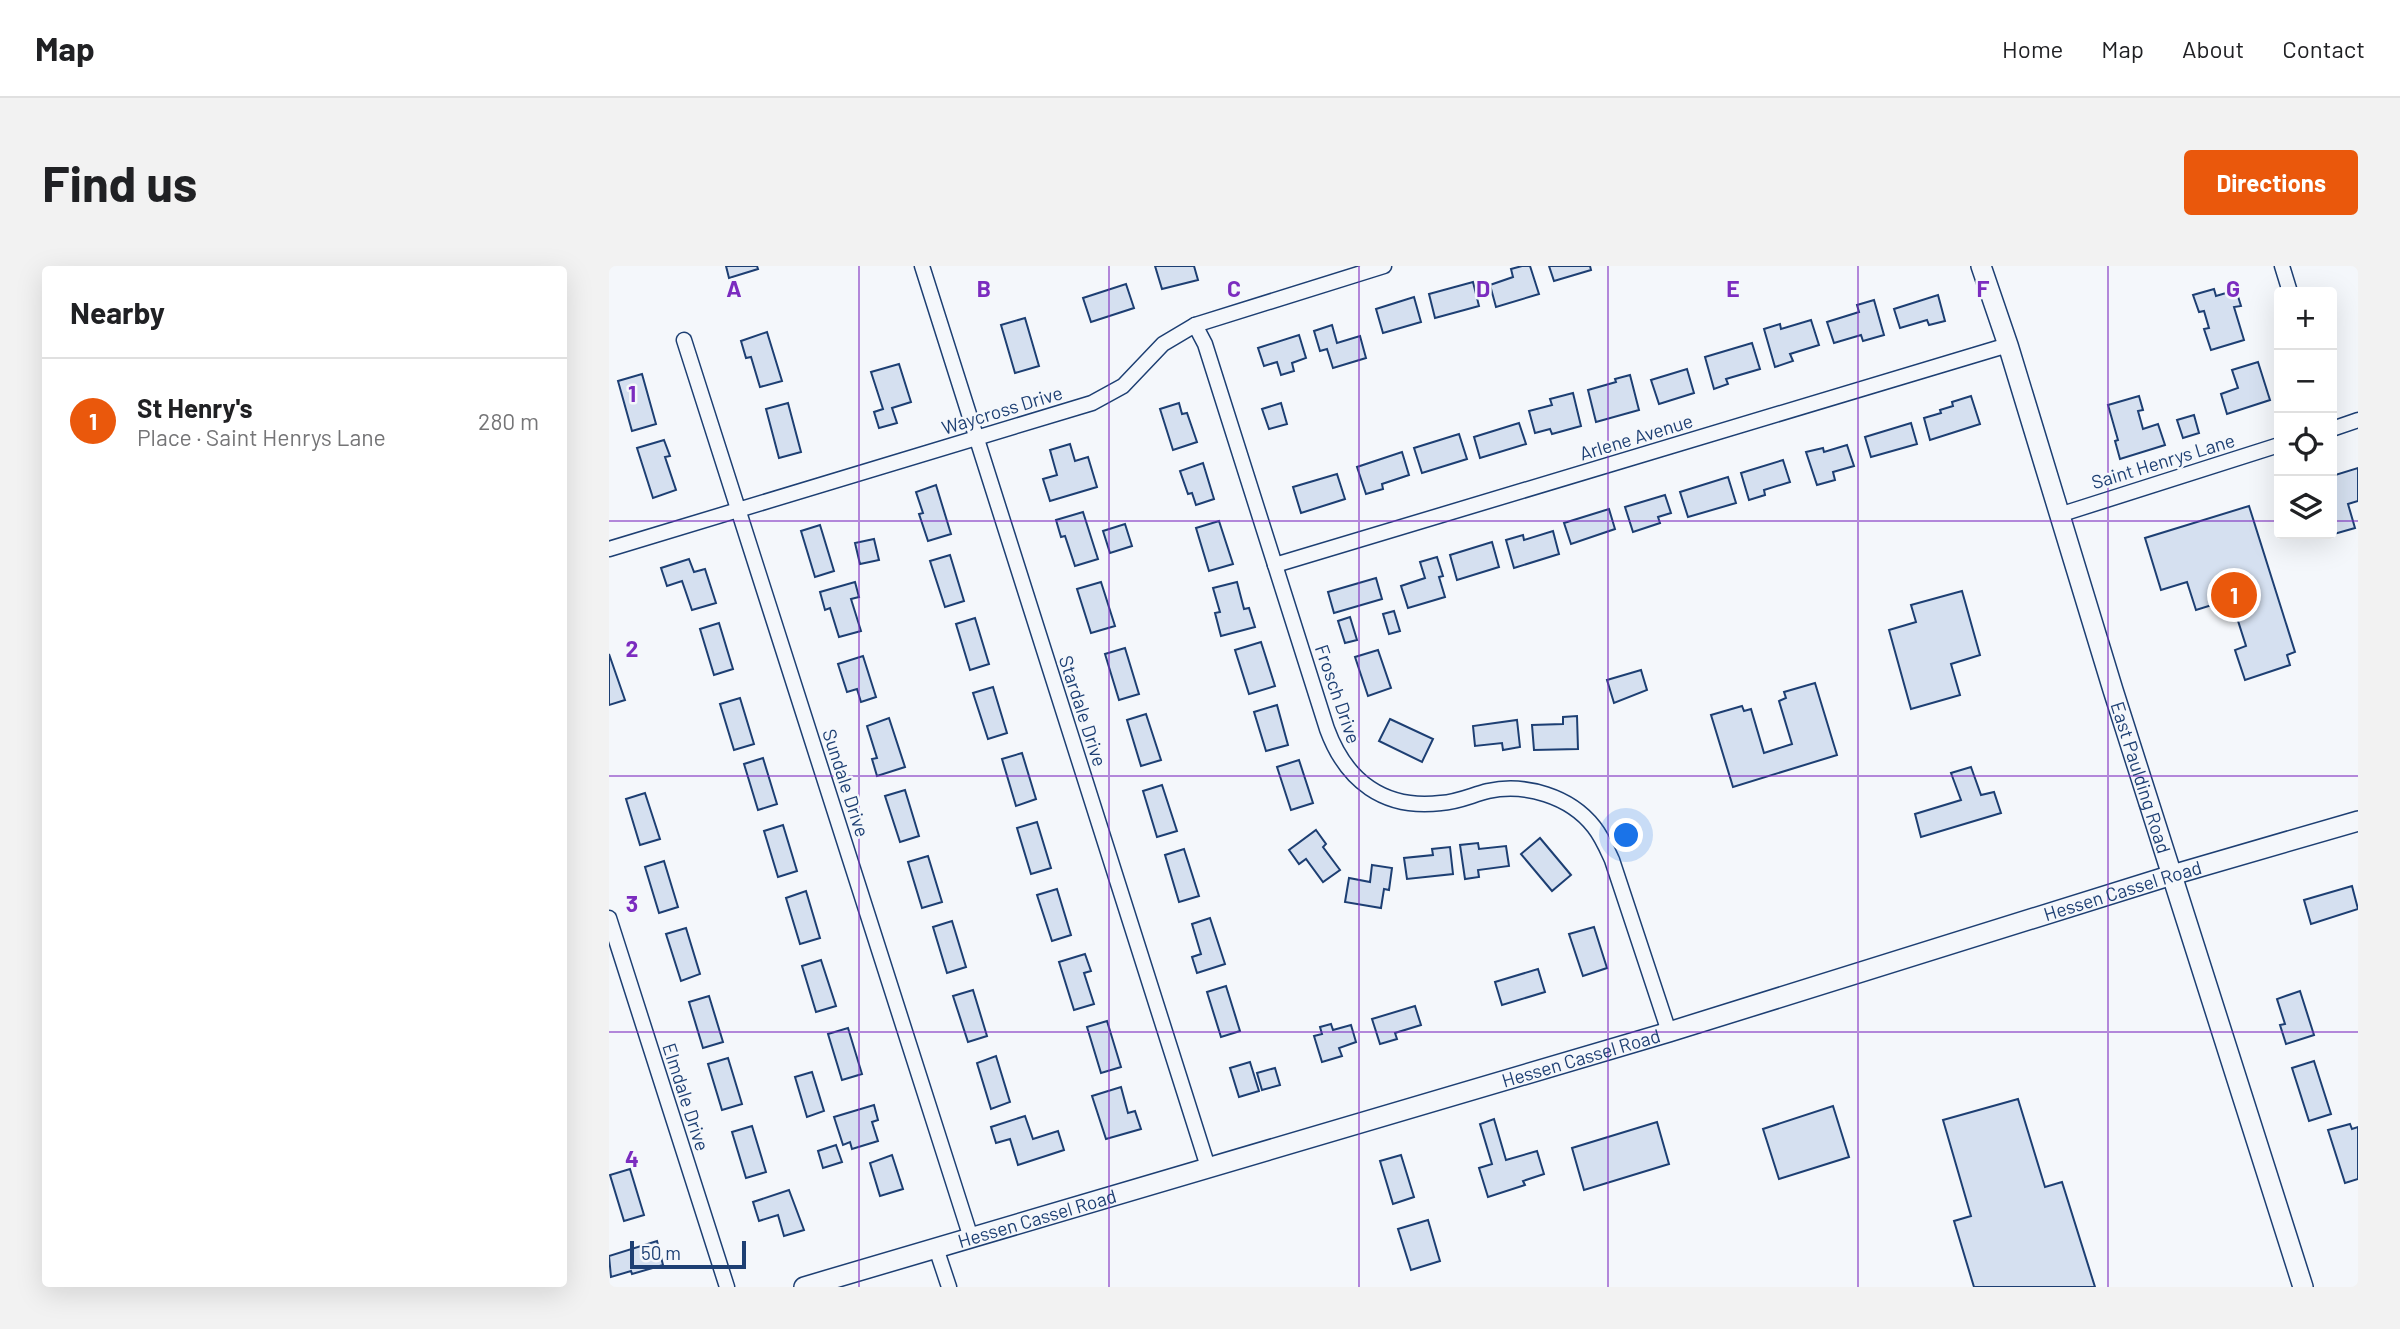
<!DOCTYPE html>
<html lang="en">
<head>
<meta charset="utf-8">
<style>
	body { margin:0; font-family:Barlow,sans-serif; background:#f2f2f2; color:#202124 }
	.controls { position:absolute; right:21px; top:21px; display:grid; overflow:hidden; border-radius:7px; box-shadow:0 7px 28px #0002 }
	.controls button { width:63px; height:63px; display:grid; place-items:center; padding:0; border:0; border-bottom:2px solid #e0e0e0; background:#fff; color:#202124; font:35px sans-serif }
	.scale { position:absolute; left:21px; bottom:18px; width:116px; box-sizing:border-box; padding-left:7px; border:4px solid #1d3f73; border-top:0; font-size:19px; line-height:24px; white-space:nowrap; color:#1d3f73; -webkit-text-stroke:5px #f4f7fb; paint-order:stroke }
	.you { position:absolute; left:1018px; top:570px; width:24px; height:24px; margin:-18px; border:5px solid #fff; border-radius:50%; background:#1a73e8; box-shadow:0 0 0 10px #1a73e833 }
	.badge { display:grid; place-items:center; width:46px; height:46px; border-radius:50%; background:#ea580c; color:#fff; font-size:23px; font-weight:700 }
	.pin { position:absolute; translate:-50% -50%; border:4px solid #fff; box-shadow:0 2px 7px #0006 }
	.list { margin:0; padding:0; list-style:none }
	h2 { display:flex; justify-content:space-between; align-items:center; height:91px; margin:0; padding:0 28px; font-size:30px }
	h2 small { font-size:23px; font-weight:400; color:#757577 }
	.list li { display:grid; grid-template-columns:46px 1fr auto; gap:21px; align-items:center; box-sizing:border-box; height:126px; padding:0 28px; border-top:2px solid #e0e0e0 }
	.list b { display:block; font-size:26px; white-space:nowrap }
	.list p { margin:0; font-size:23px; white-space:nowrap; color:#757577 }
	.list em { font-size:23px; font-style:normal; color:#757577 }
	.icon { flex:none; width:38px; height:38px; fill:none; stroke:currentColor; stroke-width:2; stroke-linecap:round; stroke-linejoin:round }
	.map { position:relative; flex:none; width:1749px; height:1021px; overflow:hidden; border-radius:7px }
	header { display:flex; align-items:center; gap:42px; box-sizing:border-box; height:98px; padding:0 35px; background:#fff; border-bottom:2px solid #e0e0e0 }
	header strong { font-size:33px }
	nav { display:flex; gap:38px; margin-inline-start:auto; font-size:24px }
	.intro { display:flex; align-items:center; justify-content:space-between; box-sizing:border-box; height:168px; padding:0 42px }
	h1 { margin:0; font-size:49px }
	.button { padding:18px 32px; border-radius:7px; background:#ea580c; color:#fff; font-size:24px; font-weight:700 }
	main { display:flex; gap:42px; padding:0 42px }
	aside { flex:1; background:#fff; border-radius:7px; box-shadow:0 7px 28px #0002 }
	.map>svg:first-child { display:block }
	.building { fill:#d5e0f0; stroke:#1d3f73; stroke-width:2 }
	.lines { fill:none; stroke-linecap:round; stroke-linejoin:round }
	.street-casing { stroke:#1d3f73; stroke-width:17 }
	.secondary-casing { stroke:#1d3f73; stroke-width:22 }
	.street { stroke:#f4f7fb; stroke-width:14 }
	.secondary { stroke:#f4f7fb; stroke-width:19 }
	.grid { fill:none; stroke:#7b2cbf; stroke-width:2; stroke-opacity:0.55 }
	.labels { text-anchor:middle; stroke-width:5; stroke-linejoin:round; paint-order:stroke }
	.street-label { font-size:19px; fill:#1d3f73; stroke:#f4f7fb }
	.grid-label { font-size:23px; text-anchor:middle; font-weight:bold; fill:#7b2cbf; stroke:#f4f7fb; stroke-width:5; stroke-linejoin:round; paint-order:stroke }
</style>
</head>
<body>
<header>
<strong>Map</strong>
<nav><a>Home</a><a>Map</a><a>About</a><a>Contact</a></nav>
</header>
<div class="intro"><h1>Find us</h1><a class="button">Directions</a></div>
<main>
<aside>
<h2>Nearby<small></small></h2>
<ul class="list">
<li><span class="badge">1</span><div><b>St Henry's</b><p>Place · Saint Henrys Lane</p></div><em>280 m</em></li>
</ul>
</aside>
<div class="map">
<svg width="1749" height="1021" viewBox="0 0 1749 1021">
	<rect width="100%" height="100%" fill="#f4f7fb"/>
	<!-- building -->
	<g class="building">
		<polygon points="117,0 148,0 149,3 120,12"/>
		<polygon points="546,0 585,0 589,14 553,23"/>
		<polygon points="913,0 921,0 930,28 887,41 881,19 904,11 902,3"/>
		<polygon points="940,0 981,0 982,4 945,15"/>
		<polygon points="864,16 870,40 826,52 820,28"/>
		<polygon points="517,18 525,42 482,56 474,32"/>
		<polygon points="1605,23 1607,30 1627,24 1632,40 1625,41 1635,74 1602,84 1595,63 1600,62 1595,45 1590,46 1584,29"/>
		<polygon points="1329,29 1336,55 1320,59 1318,54 1291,62 1285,43"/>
		<polygon points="805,31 812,56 774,67 767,43"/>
		<polygon points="1265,34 1275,69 1254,75 1252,69 1225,77 1218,56 1250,46 1248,39"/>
		<polygon points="416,52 430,100 406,107 392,59"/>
		<polygon points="1202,54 1210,79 1181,88 1184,95 1166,101 1155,63 1171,58 1172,63"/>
		<polygon points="723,59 728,77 751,70 757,92 724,102 718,83 711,85 705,65"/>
		<polygon points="158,66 173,115 151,121 142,91 137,92 132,75"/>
		<polygon points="690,69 697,92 683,97 685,105 672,109 668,96 655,100 649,82"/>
		<polygon points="1143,77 1151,103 1117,113 1119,118 1105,123 1096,91"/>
		<polygon points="1649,96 1661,134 1618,148 1612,128 1629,122 1623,104"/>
		<polygon points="290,98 302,136 283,142 288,157 270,162 265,146 274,143 262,106"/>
		<polygon points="1078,103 1085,127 1050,138 1042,114"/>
		<polygon points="33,108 47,158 23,165 9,115"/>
		<polygon points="1021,109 1030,144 987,156 979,124 1007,116 1006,113"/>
		<polygon points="964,127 972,160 943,168 941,163 926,167 920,145 943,139 941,133"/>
		<polygon points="1362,130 1371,158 1321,174 1315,152 1332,147 1331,144 1344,140 1343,136"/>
		<polygon points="1530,130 1534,144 1529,145 1534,163 1549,158 1556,179 1511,193 1506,175 1509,174 1499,139"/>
		<polygon points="179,137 192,186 170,192 157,143"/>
		<polygon points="570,137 573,148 578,147 588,176 564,184 551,143"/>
		<polygon points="672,137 678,158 660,163 653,143"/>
		<polygon points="1585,149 1590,167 1574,172 1568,154"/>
		<polygon points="910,157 917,178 871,192 865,171"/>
		<polygon points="1302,157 1308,178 1262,191 1256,171"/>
		<polygon points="850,168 858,193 813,207 805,182"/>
		<polygon points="55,174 61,190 56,191 67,224 44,232 28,182"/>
		<polygon points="461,178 466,195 479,191 488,221 441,235 434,213 448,209 441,184"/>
		<polygon points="1238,179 1245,200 1224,206 1226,214 1208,219 1197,186 1214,182 1215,186"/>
		<polygon points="793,186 800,209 773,218 774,223 757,228 748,201"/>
		<polygon points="1174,194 1181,216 1155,224 1156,229 1140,234 1132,207"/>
		<polygon points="594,197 605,233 587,239 583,227 579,228 571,205"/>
		<polygon points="1749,202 1749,235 1739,238 1746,262 1725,268 1723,260 1723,210"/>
		<polygon points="728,208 736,233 692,247 684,221"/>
		<polygon points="1119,211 1127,237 1079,251 1071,226"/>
		<polygon points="327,219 342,268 319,275 310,248 314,247 307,226"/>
		<polygon points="1056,229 1062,247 1049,251 1051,257 1024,266 1016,241"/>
		<polygon points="1640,240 1686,386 1678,389 1681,399 1636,414 1626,384 1637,380 1622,333 1587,344 1578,316 1552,324 1536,272"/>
		<polygon points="1000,243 1006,263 962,278 955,257"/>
		<polygon points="474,246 489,293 466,300 456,270 452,271 447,254"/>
		<polygon points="610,255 624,298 600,305 587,262"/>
		<polygon points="516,258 523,280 501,287 494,265"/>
		<polygon points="211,259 225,305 206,311 192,265"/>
		<polygon points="944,265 950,288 905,302 897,274 914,269 915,274"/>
		<polygon points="265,273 270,294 251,298 246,277"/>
		<polygon points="883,276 890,301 848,314 841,289"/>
		<polygon points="341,289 355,335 336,341 321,295"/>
		<polygon points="828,291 834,310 830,311 836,331 799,342 792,320 816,312 811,296"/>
		<polygon points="80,293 85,306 96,303 107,337 83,344 73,315 58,320 52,302"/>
		<polygon points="767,312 773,333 725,347 719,326"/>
		<polygon points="246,316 250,331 242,333 252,365 230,371 221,342 216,344 211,326"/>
		<polygon points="492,316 506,360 482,367 468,323"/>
		<polygon points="628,316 635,343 640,342 646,361 612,370 606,347 611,346 604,322"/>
		<polygon points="1353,325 1371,389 1342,398 1351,429 1302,443 1280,364 1307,356 1302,339"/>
		<polygon points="785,345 791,365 780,368 774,348"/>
		<polygon points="741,351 748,374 736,377 729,355"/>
		<polygon points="366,352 380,398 361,404 347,358"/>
		<polygon points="110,357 124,403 105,409 91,363"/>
		<polygon points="652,376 666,420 640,428 626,384"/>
		<polygon points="516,382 530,428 510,434 496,388"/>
		<polygon points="769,384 782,422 759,430 746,391"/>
		<polygon points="0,388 16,434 0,439"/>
		<polygon points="254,390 267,431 252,436 248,423 238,426 229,398"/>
		<polygon points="1032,404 1038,424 1005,437 998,414"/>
		<polygon points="1206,417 1228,489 1124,521 1102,449 1133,440 1135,445 1142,443 1155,487 1183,478 1170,435 1177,432 1175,426"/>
		<polygon points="384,421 398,467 379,473 364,427"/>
		<polygon points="131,432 145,478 125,484 111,438"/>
		<polygon points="668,439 679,479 657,485 645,446"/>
		<polygon points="537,448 552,494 532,500 518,454"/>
		<polygon points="968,450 969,483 925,484 923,459 954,458 954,451"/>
		<polygon points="280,452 296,501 268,510 263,493 268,492 258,460"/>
		<polygon points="781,453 824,473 813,496 770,475"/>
		<polygon points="908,454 911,481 894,484 893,477 866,480 864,460"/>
		<polygon points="413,487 427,533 407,540 393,493"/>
		<polygon points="154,492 168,538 149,544 135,498"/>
		<polygon points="690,494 704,537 682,544 668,501"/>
		<polygon points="1362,501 1372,529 1385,526 1392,547 1312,571 1306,548 1352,534 1342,507"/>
		<polygon points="553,519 568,565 548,571 534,525"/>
		<polygon points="296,524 310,570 291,576 276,530"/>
		<polygon points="36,527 51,573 31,579 17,533"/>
		<polygon points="428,556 442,602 422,608 408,562"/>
		<polygon points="174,559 188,605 169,611 155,565"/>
		<polygon points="707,564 717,578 714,581 731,604 714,616 697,593 690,598 680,584"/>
		<polygon points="931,572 962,609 943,625 912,588"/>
		<polygon points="869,577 870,583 897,580 900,600 869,604 870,611 856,613 851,579"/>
		<polygon points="841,581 844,608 798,613 795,592 824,589 823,583"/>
		<polygon points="575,583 590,630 570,636 556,589"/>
		<polygon points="319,590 333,636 313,642 299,596"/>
		<polygon points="55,595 69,641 50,647 36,601"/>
		<polygon points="763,599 783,602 780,624 775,623 772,642 736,636 740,612 761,616"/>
		<polygon points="1743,620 1749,643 1702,658 1695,634"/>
		<polygon points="448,623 462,669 443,675 428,629"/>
		<polygon points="197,625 211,672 191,678 177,632"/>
		<polygon points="601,652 616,698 588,707 583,691 592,688 583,658"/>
		<polygon points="343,655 357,701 338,707 324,661"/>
		<polygon points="985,661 998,702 974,710 960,668"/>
		<polygon points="77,662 91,708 72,715 57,668"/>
		<polygon points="476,688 482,705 475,707 485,738 465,744 450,696"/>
		<polygon points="212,694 227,740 207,746 193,700"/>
		<polygon points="929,703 936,726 893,739 886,716"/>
		<polygon points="617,720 631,765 612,771 598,726"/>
		<polygon points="364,724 378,770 359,776 344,730"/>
		<polygon points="1691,725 1705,769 1677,778 1671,759 1676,758 1668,733"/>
		<polygon points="100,730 114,776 94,782 80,736"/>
		<polygon points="806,740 812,759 786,767 788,773 771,778 763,753"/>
		<polygon points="498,755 512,801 492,807 478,761"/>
		<polygon points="722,758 724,764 742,759 747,776 730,782 733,790 713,796 705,770 713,768 711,761"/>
		<polygon points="239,762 253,808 233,814 219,768"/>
		<polygon points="387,790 401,836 382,843 368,797"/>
		<polygon points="119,792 133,838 113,844 99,798"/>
		<polygon points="1705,795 1722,848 1700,855 1683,802"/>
		<polygon points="641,796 650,825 630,831 621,802"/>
		<polygon points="666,802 671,819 653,824 648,807"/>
		<polygon points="203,806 215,845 198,851 186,811"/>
		<polygon points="512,821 519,847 526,845 532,863 497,873 483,830"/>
		<polygon points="1409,833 1436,921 1453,916 1486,1021 1365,1021 1345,955 1362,950 1334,854"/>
		<polygon points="265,839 269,854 263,856 269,875 243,883 241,876 234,879 225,851"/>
		<polygon points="1224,840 1240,891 1170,913 1154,863"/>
		<polygon points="416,850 424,873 449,865 455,884 409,899 401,873 387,877 382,861"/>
		<polygon points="885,853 897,894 928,885 935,908 914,915 916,919 879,931 870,902 883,898 871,858"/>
		<polygon points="1048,856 1060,898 975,924 963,882"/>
		<polygon points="1741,858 1743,863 1749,861 1749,913 1736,917 1719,864"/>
		<polygon points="143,860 157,906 137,912 123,866"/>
		<polygon points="227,879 233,896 214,902 209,885"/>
		<polygon points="283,889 294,923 271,930 261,897"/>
		<polygon points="792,889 805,931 784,938 771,895"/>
		<polygon points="21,903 35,949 15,955 1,909"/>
		<polygon points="180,924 195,964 175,970 169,949 150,955 144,936"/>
		<polygon points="819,954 831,995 802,1004 789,963"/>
		<polygon points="48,975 54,999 23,1008 22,1005 2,1011 0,990"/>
	</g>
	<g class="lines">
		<!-- street casing -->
		<g class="street-casing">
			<g id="street">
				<polyline points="313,0 599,901"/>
				<polyline points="1673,0 1681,26"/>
				<path d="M586 59 596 78 718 463C737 515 775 544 832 537 849 536 863 529 879 525 916 517 961 530 985 561 993 571 998 583 1003 594L1060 766"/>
				<polyline points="75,74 362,972"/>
				<polyline points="1723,163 1749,154"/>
				<polyline points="1450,249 1670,179"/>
				<polyline points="0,283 483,137 514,120 554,78 586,59 775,0"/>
				<polyline points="666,299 1399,79"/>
				<polyline points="0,652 118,1021"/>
				<polyline points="327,982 340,1021"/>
			</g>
		</g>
		<!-- secondary casing -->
		<g class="secondary-casing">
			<g id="secondary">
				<path id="s1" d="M1372 0 1399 79 1504 424 1694 1021"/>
				<path id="s2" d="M195 1021 1060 766 1563 609 1749 555"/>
			</g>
		</g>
		<!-- street -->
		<use href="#street" class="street"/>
		<!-- secondary -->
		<use href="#secondary" class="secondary"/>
	</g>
	<!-- grid -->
	<path class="grid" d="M250 0V1021M500 0V1021M750 0V1021M999 0V1021M1249 0V1021M1499 0V1021M0 255H1670M1723 255H1749M0 510H1749M0 766H1749"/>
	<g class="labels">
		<!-- street labels -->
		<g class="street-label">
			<text transform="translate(393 144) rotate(-17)" y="7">Waycross Drive</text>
			<text transform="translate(1027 171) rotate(-17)" y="7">Arlene Avenue</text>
			<text transform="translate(1554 195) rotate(-17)" y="7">Saint Henrys Lane</text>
			<text transform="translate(729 428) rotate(71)" y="7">Frosch Drive</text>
			<text transform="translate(474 445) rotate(72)" y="7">Stardale Drive</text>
			<text dy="7" stroke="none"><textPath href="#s1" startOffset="536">East Paulding Road</textPath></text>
			<text transform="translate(237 517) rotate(72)" y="7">Sundale Drive</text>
			<text dy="7" stroke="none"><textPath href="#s2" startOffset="1377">Hessen Cassel Road</textPath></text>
			<text dy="7" stroke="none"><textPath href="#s2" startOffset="810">Hessen Cassel Road</textPath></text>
			<text transform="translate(77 831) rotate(72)" y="7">Elmdale Drive</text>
			<text dy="7" stroke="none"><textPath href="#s2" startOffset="243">Hessen Cassel Road</textPath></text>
		</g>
	</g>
	<g class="grid-label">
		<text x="125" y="31">A</text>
		<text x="375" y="31">B</text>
		<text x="625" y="31">C</text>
		<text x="874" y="31">D</text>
		<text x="1124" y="31">E</text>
		<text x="1374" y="31">F</text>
		<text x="1624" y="31">G</text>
		<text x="23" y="136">1</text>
		<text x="23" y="391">2</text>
		<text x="23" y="646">3</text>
		<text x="23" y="901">4</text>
	</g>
</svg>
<div class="controls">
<button>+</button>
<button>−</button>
<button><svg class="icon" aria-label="locate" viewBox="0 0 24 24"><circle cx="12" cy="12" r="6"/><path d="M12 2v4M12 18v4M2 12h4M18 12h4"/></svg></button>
<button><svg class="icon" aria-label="layers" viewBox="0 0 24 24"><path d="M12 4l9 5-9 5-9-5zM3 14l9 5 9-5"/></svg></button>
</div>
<div class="scale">50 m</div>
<div class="you"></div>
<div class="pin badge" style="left:1625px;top:329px">1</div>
</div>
</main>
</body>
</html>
